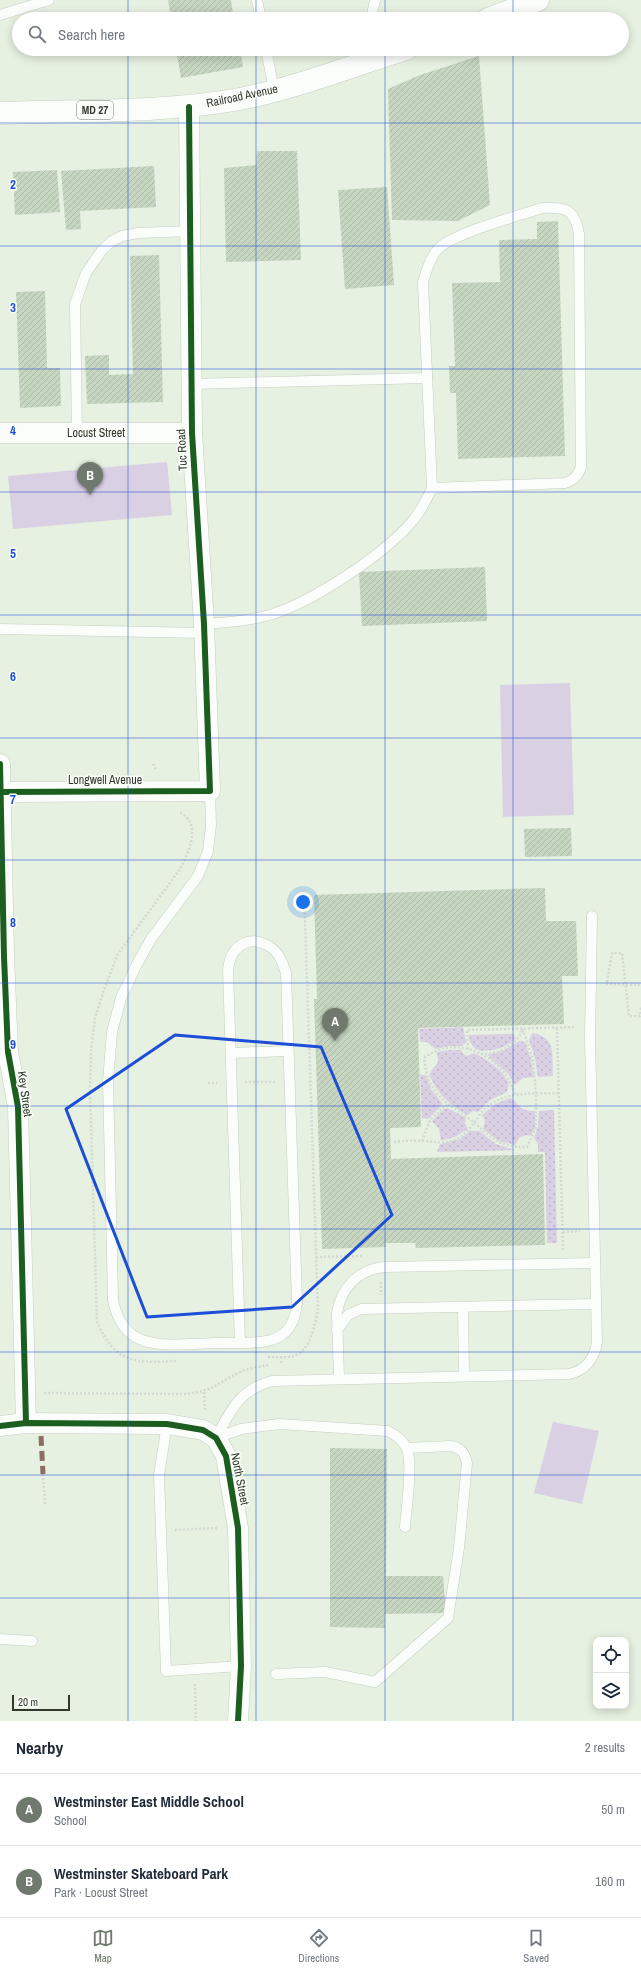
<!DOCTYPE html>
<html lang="en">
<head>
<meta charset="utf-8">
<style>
	body { margin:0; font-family:"Archivo Narrow",sans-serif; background:#f6f6f7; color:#1f2937 }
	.controls { position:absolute; right:12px; bottom:12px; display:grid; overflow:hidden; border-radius:8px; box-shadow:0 2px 10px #0003 }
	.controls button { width:36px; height:36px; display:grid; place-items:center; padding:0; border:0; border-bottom:1px solid #e0e1e3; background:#fff; color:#1f2937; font:20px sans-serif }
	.scale { position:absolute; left:12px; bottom:10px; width:58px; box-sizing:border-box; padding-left:4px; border:2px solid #31392e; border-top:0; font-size:11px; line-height:14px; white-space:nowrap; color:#31392e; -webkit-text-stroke:3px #fbfff9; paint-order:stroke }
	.you { position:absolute; left:303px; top:902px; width:14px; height:14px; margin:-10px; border:3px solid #fff; border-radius:50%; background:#1a73e8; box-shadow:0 0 0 6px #1a73e833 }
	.badge { display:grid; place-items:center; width:26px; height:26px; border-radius:50%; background:#70796d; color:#fff; font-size:13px; font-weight:700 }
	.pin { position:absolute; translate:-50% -33px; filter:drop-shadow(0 1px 2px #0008) }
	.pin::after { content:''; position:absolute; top:21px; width:14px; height:12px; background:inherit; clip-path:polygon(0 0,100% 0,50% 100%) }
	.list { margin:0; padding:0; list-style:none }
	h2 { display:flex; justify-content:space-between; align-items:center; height:52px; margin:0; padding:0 16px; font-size:17px }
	h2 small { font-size:13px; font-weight:400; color:#747a83 }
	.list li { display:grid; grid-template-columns:26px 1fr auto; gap:12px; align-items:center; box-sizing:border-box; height:72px; padding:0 16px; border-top:1px solid #e0e1e3 }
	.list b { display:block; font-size:15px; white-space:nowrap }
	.list p { margin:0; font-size:13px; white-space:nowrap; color:#747a83 }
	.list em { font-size:13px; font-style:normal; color:#747a83 }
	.icon { flex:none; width:22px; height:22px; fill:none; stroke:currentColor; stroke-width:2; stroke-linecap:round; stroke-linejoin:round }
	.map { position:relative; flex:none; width:641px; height:1721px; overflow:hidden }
	.search { position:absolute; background:#fff; box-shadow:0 2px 10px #0003; left:12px; right:12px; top:12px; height:44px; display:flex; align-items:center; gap:10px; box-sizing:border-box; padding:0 14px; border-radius:22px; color:#747a83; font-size:15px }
	.sheet { height:196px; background:#fff }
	nav { display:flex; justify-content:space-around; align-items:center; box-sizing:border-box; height:56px; border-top:1px solid #e0e1e3; background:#fff; font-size:11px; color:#747a83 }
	nav a { display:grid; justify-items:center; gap:2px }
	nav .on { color:#70796d }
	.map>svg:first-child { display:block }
	.grass { fill:url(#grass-dots) }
	.park { fill:#dad0e4 }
	.building { fill:url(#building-hatch) }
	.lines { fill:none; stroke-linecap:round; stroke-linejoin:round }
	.service-casing { stroke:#c6cec2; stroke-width:11 }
	.minor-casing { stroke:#c6cec2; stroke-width:21 }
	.trunk-casing { stroke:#c6cec2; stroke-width:23 }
	.path { stroke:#d4d8d3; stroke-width:2.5; stroke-dasharray:2 2; stroke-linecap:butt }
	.service { stroke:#fbfdfa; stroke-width:10 }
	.minor { stroke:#fbfdfa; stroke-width:20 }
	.trunk { stroke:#fbfdfa; stroke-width:22 }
	.quiet { stroke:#8d6e63; stroke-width:5; stroke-dasharray:10 5; stroke-linecap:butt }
	.cycleway-casing { stroke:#fbfff9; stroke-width:8 }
	.cycleway { stroke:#1b5e20; stroke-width:6 }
	.marked { fill:none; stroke:#1d4ed8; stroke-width:3; stroke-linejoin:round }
	.grid { fill:none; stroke:#1d4ed8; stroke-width:1; stroke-opacity:0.55 }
	.labels { text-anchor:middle; stroke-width:3; stroke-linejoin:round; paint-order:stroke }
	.shield { fill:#fbfff9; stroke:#6e746b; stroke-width:1 }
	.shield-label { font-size:11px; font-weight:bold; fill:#31392e }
	.street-label { font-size:12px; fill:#31392e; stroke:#fbfff9 }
	.grid-label { font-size:13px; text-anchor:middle; font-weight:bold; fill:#1d4ed8; stroke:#fbfff9; stroke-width:3; stroke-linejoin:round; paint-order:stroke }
</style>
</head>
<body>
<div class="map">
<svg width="641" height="1721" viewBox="0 0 641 1721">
	<defs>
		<pattern id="grass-dots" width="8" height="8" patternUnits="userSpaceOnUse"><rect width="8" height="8" fill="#dad0e4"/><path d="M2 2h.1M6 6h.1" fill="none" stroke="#bcb3c4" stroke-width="1.8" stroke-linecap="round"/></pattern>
		<pattern id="building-hatch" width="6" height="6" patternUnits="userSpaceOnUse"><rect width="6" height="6" fill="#c7d6c0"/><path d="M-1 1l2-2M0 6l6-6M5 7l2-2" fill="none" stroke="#abb8a5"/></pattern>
	</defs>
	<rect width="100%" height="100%" fill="#e6f1e1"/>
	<!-- grass -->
	<g class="grass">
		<polygon points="463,1027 466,1042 462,1046 449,1046 435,1049 427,1042 420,1042 419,1029"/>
		<path d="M532 1033C557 1037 552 1056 553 1076L538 1077 535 1058 529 1040Z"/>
		<path d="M513 1034 516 1039C504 1048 490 1054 475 1049L470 1042 469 1035Z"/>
		<polygon points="519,1041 525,1042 531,1059 534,1077 523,1078 515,1085 508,1074 487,1055 505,1050"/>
		<path d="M449 1050H461L463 1054 467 1056 474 1053C487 1059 503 1070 509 1084L507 1092 490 1100 478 1112 473 1111 467 1115C450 1105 436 1093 429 1074L438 1062 437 1052Z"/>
		<polygon points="420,1075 426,1075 431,1089 442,1103 441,1106 428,1119 422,1118"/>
		<path d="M510 1098C521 1102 516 1111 535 1111V1127L531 1136 527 1135 520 1137 515 1145 499 1141 483 1129 485 1120 482 1115 495 1104Z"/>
		<polygon points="448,1108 466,1118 465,1123 468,1129 455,1137 441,1141 439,1129 432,1121 444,1109"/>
		<polygon points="554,1110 557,1243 547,1243 545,1152 538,1152 538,1144 534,1138 538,1127 539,1111"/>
		<polygon points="470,1131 480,1131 496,1144 515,1150 437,1152 440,1144 460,1139"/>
	</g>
	<!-- park -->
	<g class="park">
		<polygon points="167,462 172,515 13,529 8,476"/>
		<polygon points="570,683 574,815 503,817 500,685"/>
		<polygon points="553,1422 599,1431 582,1504 534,1493"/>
	</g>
	<!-- building -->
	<g class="building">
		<polygon points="168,0 231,0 234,19 171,19"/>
		<polygon points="176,49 240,49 243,67 181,78"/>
		<polygon points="479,56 490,205 458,221 392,220 388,89 420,75"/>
		<polygon points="257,151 297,151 301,260 226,262 224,168 256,165"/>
		<polygon points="154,166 156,207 80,211 81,229 66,230 61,171"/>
		<polygon points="57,170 60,212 15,215 13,172"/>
		<polygon points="387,187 394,285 345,289 338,190"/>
		<polygon points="558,221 565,456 458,459 456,393 450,393 449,366 455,366 452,283 500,282 499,240 537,239 537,222"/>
		<polygon points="159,255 163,402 87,404 85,356 109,355 109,375 133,374 130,256"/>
		<polygon points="45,291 47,368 60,368 61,406 20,408 16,292"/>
		<polygon points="485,567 487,621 362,626 359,572"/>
		<polygon points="571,828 572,856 525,857 524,829"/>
		<polygon points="545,888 546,921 576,921 578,976 562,976 564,1024 418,1028 421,1127 390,1128 391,1159 543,1154 545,1245 416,1248 415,1243 385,1243 386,1247 322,1249 314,999 317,999 314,895"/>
		<polygon points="330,1448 387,1449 386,1576 443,1576 446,1613 385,1614 385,1628 330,1627"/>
	</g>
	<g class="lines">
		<!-- service casing -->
		<g class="service-casing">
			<g id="service">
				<polyline points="257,0 261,19"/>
				<polyline points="0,15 49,0"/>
				<polyline points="371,19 375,0"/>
				<polyline points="266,49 274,90"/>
				<polyline points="192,384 427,378"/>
				<polyline points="77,433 75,304 86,273 102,250 112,241 122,236 138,233 191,231"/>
				<path d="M204 624C228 622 250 621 273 614 315 600 380 557 410 524 419 514 426 501 432 488L423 282C426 271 430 258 438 249 453 233 519 216 542 208 566 207 575 209 579 234L581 467C578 476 574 480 565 483L432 488"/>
				<polyline points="0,629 204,633"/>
				<path d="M210 791 211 825 208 851 198 876 151 939 137 964 121 998 112 1032 108 1081 113 1300C116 1317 125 1334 142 1340 163 1348 196 1343 218 1343 234 1343 251 1344 267 1341 273 1340 278 1338 283 1334 293 1327 296 1313 297 1302L286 973C283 964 279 952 270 947 248 933 230 947 228 970L240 1343"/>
				<polyline points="231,1053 288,1051"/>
				<polyline points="463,1307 464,1376"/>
				<polyline points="337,1330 348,1315 361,1309 596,1304"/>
				<path d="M339 1379 337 1313C341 1287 359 1269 385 1267L595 1263"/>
				<polyline points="167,1424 159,1475 166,1671 241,1666"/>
				<path d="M216 1438C231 1410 239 1390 272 1381L569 1374C585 1371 595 1358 597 1342L590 1039 592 916"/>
				<path d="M216 1438 241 1429 279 1424 388 1431C395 1435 402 1439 406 1447 414 1460 406 1510 405 1527"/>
				<polyline points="0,1639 32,1641"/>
				<path d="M276 1674 325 1672 375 1682 448 1618 459 1548 467 1463C465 1453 461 1448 451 1446L407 1448"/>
			</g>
		</g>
		<!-- minor casing -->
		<g class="minor-casing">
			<g id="minor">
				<polyline points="0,433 192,433"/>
				<polyline points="0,764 4,957 8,1052 18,1107 26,1423"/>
				<polyline points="0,792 210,791 204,624 192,433 189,107"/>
				<polyline points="0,1426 26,1423 167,1424 203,1430 216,1438 226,1456 238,1528 241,1666 238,1721"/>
			</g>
		</g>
		<!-- trunk casing -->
		<g class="trunk-casing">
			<g id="trunk">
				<polyline points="488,19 538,0"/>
				<path d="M0 113C79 110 162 113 240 99 296 88 351 66 406 49"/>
			</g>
		</g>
		<!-- path -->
		<g class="path">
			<polyline points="153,764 157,771"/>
			<polyline points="607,982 612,953 622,953 629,1016 640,1016 641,1006"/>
			<polyline points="606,984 641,985"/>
			<polyline points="557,1028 563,1250"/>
			<path d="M523 1029 533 1060 536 1094V1128L527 1147C495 1148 490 1134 468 1118 442 1100 428 1093 424 1058 437 1048 452 1045 468 1049 473 1050 478 1053 483 1054 499 1054 518 1044 523 1029Z"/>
			<polyline points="468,1049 467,1030 576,1027"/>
			<path d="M481 1054C498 1063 510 1077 515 1095"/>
			<polyline points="245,1082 275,1082"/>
			<polyline points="208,1083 217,1083"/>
			<polyline points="422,1141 430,1120 447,1104"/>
			<path d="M394 1142C403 1141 412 1140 421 1141 434 1141 445 1145 457 1139 469 1133 474 1122 482 1112 501 1090 532 1094 559 1093"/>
			<polyline points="563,1232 580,1231"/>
			<polyline points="316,1257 364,1256"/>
			<polyline points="381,1282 381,1295"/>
			<path d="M268 1357C277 1357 286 1358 294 1356 311 1351 315 1323 318 1309L304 890"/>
			<polyline points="281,1357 281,1365"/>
			<path d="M176 1361C134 1363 116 1364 97 1322L90 1091 91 1051 95 1018 105 987 118 954 180 869C189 852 203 822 178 812"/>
			<polyline points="204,1392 205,1411"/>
			<path d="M44 1393 186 1394C213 1391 216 1384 238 1373 247 1368 259 1367 269 1365"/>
			<polyline points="43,1474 45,1504"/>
			<polyline points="175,1530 218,1528"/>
			<polyline points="195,1684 196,1721"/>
		</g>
		<!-- service -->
		<use href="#service" class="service"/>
		<!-- minor -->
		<use href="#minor" class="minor"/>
		<!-- trunk -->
		<use href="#trunk" class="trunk"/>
		<!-- quiet -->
		<polyline class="quiet" points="41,1436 43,1474"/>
		<!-- cycleway casing -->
		<g class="cycleway-casing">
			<g id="cycleway">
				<polyline points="0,764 4,957 8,1052 18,1107 26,1423"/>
				<polyline points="0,792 210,791 204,624 192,433 189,107"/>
				<polyline points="0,1426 26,1423 167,1424 203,1430 216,1438 226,1456 238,1528 241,1666 238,1721"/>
			</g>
		</g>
		<!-- cycleway -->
		<use href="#cycleway" class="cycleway"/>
	</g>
	<!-- marked area -->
	<path class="marked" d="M175 1035 321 1047 392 1215 292 1307 147 1317 66 1109Z"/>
	<!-- grid -->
	<path class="grid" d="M128 0V19M256 0V19M385 0V19M513 0V19M128 49V1721M256 49V1721M385 49V1721M513 49V1721M0 123H641M0 246H641M0 369H641M0 492H641M0 615H641M0 738H641M0 860H641M0 983H641M0 1106H641M0 1229H641M0 1352H641M0 1475H641M0 1598H641"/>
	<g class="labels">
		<!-- shield labels -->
		<rect class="shield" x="77" y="101" width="36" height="18" rx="3"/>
		<g class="shield-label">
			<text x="95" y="114">MD 27</text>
		</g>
		<!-- street labels -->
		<g class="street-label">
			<text transform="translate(242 96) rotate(-12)" y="4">Railroad Avenue</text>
			<text x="96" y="437">Locust Street</text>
			<text transform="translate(182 450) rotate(-93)" y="4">Tuc Road</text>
			<text x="105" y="784">Longwell Avenue</text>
			<text transform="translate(25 1094) rotate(82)" y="4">Key Street</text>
			<text transform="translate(240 1479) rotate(79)" y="4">North Street</text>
		</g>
	</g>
	<g class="grid-label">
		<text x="13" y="189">2</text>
		<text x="13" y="312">3</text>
		<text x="13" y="435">4</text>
		<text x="13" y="558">5</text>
		<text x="13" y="681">6</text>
		<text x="13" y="804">7</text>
		<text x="13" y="927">8</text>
		<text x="13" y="1049">9</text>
	</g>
</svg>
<div class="controls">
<button><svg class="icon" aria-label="locate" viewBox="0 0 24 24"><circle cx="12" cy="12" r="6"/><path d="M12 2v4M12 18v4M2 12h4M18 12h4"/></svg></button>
<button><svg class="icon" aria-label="layers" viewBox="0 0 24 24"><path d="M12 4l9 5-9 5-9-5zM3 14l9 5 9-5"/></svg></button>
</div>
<div class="scale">20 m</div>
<div class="you"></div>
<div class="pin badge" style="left:335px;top:1041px">A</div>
<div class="pin badge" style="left:90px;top:495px">B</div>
<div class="search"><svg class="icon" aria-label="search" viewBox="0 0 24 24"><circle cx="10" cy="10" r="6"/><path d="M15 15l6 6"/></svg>Search here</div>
</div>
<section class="sheet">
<h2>Nearby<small>2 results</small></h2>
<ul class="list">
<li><span class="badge">A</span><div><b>Westminster East Middle School</b><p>School</p></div><em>50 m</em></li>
<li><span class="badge">B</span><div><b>Westminster Skateboard Park</b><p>Park · Locust Street</p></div><em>160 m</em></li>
</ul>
</section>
<nav>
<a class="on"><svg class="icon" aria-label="map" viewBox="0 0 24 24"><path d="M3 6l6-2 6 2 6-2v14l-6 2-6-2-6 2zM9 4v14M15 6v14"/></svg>Map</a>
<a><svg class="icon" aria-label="directions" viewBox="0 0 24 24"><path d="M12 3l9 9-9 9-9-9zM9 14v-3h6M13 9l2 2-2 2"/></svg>Directions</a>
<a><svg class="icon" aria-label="saved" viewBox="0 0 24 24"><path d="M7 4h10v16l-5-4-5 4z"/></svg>Saved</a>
</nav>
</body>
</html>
